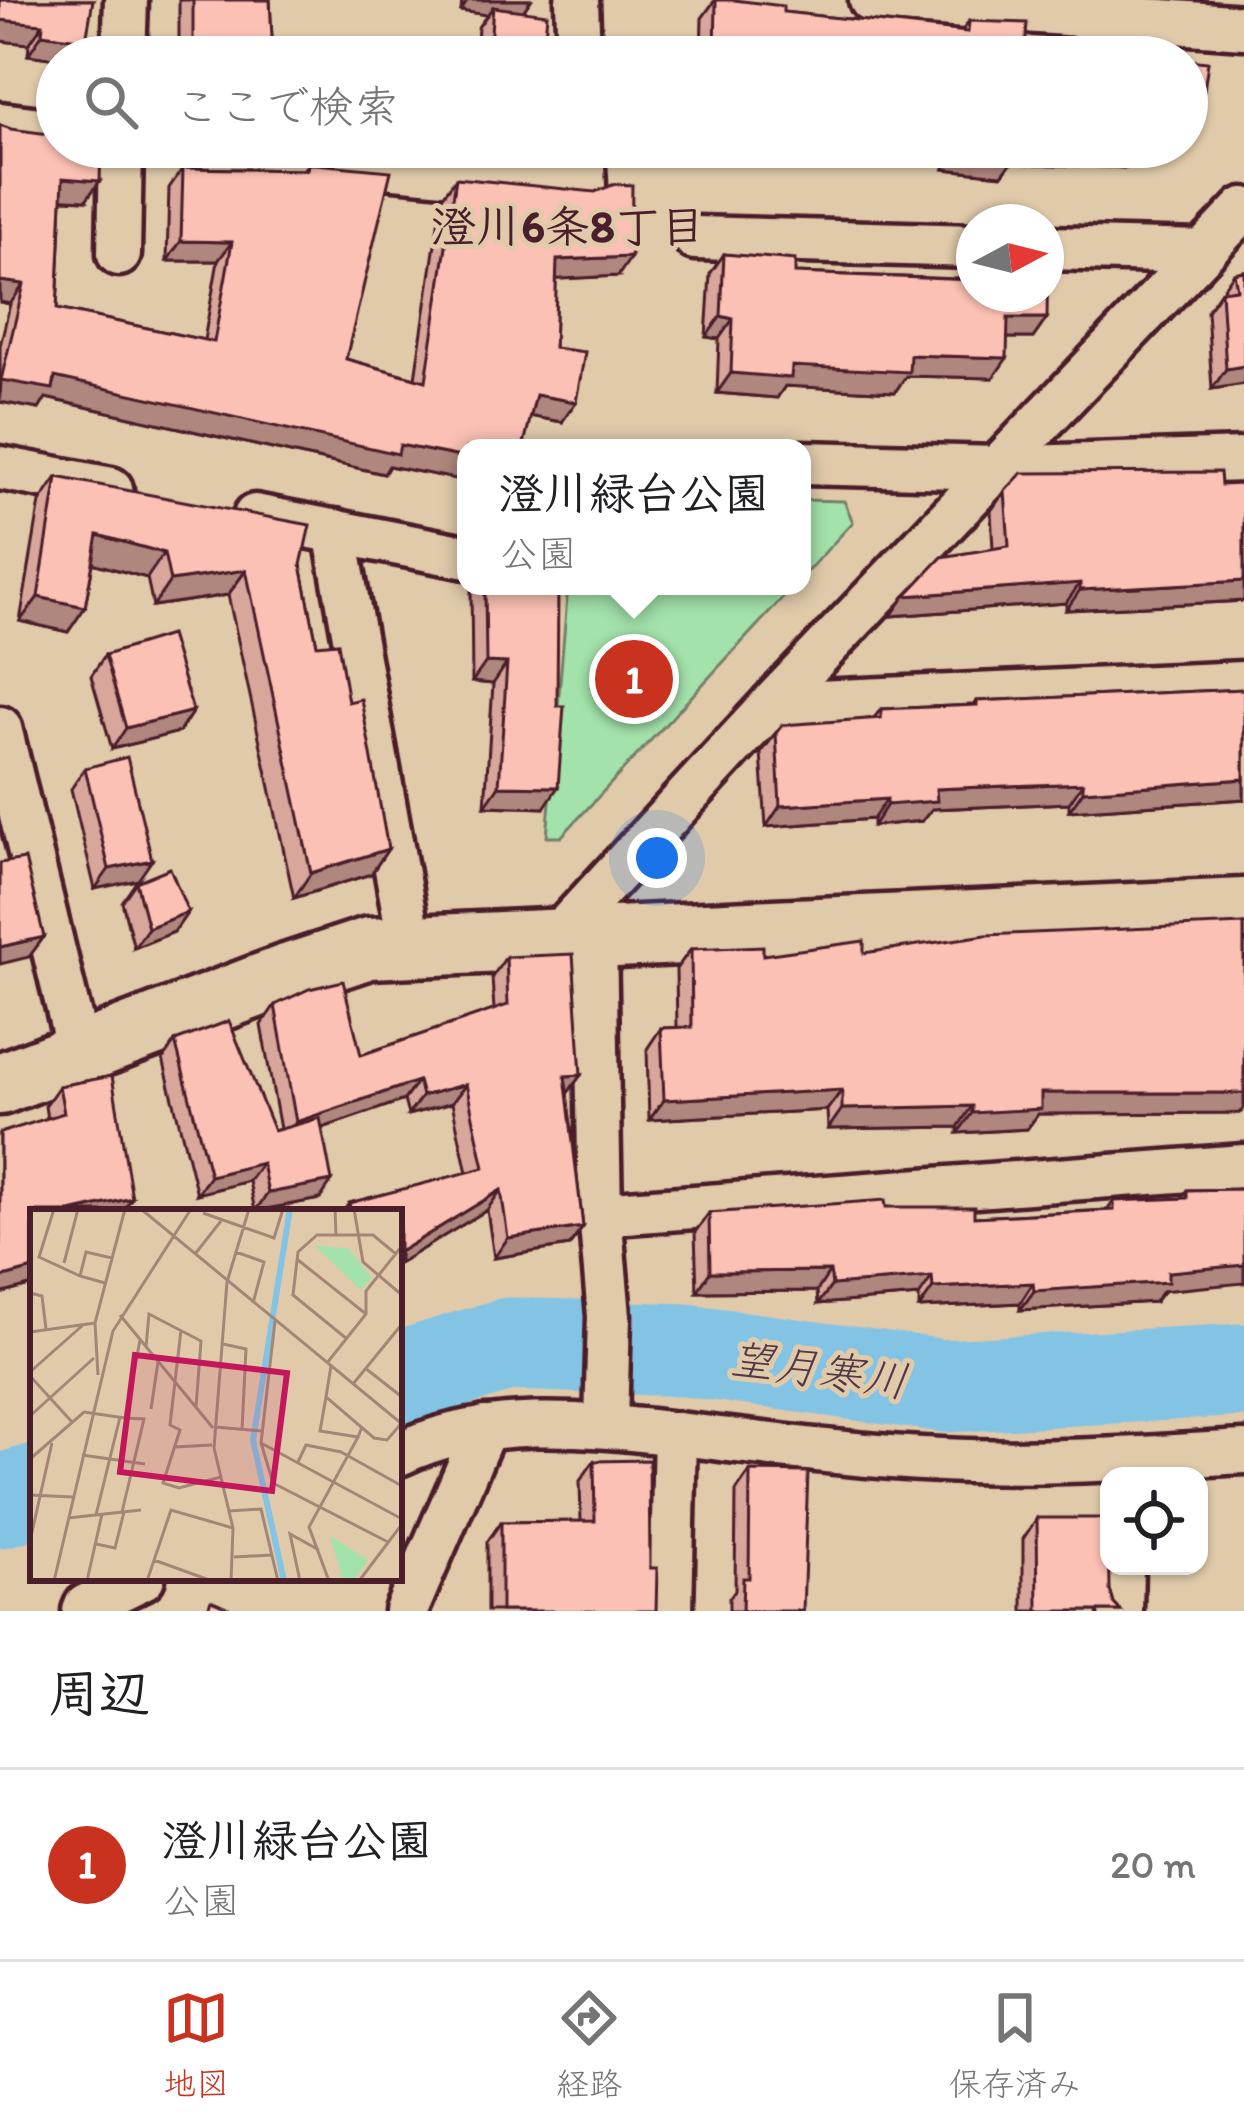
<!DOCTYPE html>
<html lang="ja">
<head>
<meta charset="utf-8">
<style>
	body { margin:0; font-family:Itim,"Klee One",sans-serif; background:#f2f2f2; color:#202124 }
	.controls { position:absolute; right:36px; bottom:36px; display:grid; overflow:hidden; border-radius:24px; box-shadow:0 3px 9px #0004 }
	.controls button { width:108px; height:108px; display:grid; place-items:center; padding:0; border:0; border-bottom:3px solid #e0e0e0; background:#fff; color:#202124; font:60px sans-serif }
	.compass { position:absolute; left:956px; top:204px; width:108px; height:108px; border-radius:50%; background:#fff; box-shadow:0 3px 9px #0004; rotate:83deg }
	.you { position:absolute; left:657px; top:858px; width:42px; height:42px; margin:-30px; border:9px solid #fff; border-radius:50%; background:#1a73e8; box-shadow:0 0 0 18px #1a73e833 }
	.badge { display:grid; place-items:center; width:78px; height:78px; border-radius:50%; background:#c8321e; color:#fff; font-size:39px; font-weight:700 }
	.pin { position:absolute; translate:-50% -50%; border:6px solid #fff; box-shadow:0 3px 12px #0006 }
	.popup { position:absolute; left:457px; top:439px; width:354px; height:156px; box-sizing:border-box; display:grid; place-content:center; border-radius:24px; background:#fff; filter:drop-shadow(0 3px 9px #0005); font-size:39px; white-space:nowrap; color:#757577 }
	.popup b { font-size:45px; color:#202124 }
	.popup::after { content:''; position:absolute; left:50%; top:100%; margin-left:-24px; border:24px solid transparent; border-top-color:#fff }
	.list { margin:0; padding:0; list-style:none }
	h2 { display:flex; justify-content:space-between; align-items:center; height:156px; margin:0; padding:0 48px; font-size:51px }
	h2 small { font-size:39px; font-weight:400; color:#757577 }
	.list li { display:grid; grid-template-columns:78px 1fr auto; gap:36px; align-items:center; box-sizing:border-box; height:192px; padding:0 48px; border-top:3px solid #e0e0e0 }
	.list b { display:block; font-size:45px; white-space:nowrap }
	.list p { margin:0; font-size:39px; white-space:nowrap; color:#757577 }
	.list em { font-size:39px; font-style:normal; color:#757577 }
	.icon { flex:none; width:66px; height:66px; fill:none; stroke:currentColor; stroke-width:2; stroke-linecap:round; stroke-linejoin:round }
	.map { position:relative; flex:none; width:1244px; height:1611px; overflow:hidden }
	.search { position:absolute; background:#fff; box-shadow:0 3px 9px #0004; left:36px; right:36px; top:36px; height:132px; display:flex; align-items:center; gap:30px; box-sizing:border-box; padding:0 42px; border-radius:66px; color:#757577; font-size:45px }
	.sheet { height:348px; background:#fff }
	nav { display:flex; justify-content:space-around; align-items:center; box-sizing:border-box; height:168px; border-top:3px solid #e0e0e0; background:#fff; font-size:33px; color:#757577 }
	nav a { display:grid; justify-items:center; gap:6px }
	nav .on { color:#c8321e }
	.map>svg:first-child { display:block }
	.green { fill:#a3e2ab; stroke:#76806b; stroke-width:3 }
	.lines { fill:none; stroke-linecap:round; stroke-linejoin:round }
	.river { stroke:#83c4e4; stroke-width:93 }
	.street-casing { stroke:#4a1f2b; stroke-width:51 }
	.secondary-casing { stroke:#4a1f2b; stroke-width:69 }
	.street { stroke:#e0caaa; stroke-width:42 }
	.secondary { stroke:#e0caaa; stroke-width:60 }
	.wall { fill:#d8a69b; stroke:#4a1f2b; stroke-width:3 }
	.shaded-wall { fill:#b0877e; stroke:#4a1f2b; stroke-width:3 }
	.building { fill:#fbc1b4; stroke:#4a1f2b; stroke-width:3 }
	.labels { text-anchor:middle; stroke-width:10; stroke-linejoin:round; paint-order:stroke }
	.neighbourhood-label { font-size:45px; font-weight:bold; fill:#4a1f2b; stroke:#e0caaa }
	.water-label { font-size:45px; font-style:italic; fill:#533847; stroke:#e0caaa }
	.inset-river { fill:none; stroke:#83c4e4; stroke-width:6 }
	.inset-road { fill:none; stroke:#a48677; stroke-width:3 }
	.view { fill:#c2185b; fill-opacity:0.15; stroke:#c2185b; stroke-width:6 }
	.inset-edge { fill:none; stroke:#4a1f2b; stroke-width:6 }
</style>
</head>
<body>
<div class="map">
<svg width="1244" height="1611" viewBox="0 0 1244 1611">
	<rect width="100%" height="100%" fill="#e0caaa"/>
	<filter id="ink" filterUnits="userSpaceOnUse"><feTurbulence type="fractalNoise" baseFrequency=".00833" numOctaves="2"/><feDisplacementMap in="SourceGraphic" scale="24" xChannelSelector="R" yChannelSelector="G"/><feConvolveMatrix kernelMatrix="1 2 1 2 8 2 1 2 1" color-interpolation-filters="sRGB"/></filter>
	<g filter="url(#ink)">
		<!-- green -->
		<g class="green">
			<polygon points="802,500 844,501 853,522 802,577"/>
			<polygon points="568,586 794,586 561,837 547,837"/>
		</g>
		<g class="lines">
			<!-- river -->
			<g class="river">
				<polyline points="399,1378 509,1344 686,1350 944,1386 1244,1370"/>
				<polyline points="0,1501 33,1491"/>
			</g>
			<!-- street casing -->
			<g class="street-casing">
				<g id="street">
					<polyline points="577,0 579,57"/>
					<polyline points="871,0 1244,27"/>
					<polyline points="124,57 126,0"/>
					<polyline points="0,124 57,131"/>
					<polyline points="196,147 584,186 582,147"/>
					<polyline points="695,238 974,246"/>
					<polyline points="1046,248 1202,252"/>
					<polyline points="119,254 121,147"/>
					<polyline points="802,463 999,468 1244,460"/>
					<polyline points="0,468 111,489"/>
					<polyline points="255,516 466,557"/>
					<polyline points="335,531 410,946"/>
					<polyline points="772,704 1244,683"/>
					<polyline points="0,728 79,1054"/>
					<polyline points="595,937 600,1214 609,1316 606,1424"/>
					<polyline points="555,939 772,704 1244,209"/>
					<polyline points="600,1214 1244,1166"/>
					<path d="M399 1454C484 1412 587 1424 678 1434 765 1444 854 1456 942 1460 1042 1465 1144 1458 1244 1452"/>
					<polyline points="84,1611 86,1606 143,1578"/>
					<polyline points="406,1611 485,1428"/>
					<polyline points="671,1611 675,1434"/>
					<polyline points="1121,1611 1122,1566"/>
				</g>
			</g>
			<!-- secondary casing -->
			<g class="secondary-casing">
				<polyline id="secondary" points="0,1084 284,976 369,948 1244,909"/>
			</g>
			<!-- street -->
			<use href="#street" class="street"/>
			<!-- secondary -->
			<use href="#secondary" class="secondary"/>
		</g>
		<!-- wall -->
		<g class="wall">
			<polygon points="0,0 93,0 57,59 28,55 29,44 0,41"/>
			<polygon points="179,0 270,0 273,57 179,57"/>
			<polygon points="462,0 531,0 523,11 543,57 476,57 478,27 487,15 461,11"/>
			<polygon points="715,0 734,0 783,12 962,31 969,21 1025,50 1136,57 701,57 702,18"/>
			<polygon points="0,125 86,200 62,199 57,309 204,340 218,261 167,261 169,188 183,168 303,170 308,164 346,359 415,378 442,197 456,178 618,276 556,279 554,348 562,422 531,416 466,448 466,481 389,466 384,474 46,398 39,409 0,402 0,346 10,304 0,302"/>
			<polygon points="946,147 1171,147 1140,148 1127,168 1011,163 1002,175 944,169"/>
			<polygon points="974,252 1047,318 1033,338 1008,338 993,378 906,376 895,392 785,386 777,398 717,393 719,339 706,337 710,274 724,254 795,273 960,279 960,272"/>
			<polygon points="1244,271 1244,384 1212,389 1207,311 1234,273"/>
			<polygon points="57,477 301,565 317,645 348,702 388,849 371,874 294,898 228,595 153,606 147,578 93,563 85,607 68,632 20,621 40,502"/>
			<polygon points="1244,484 1244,601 1066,610 1066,603 891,616 905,596 993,549 991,511 1005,491"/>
			<polygon points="471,586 558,586 544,808 485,806 493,684 472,682"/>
			<polygon points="105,655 193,711 179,732 112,749 91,676"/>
			<polygon points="1244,689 1244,799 1069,811 1069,803 932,809 922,821 873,826 873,819 766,827 761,753 776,733 874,718 881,709 974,705 977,701"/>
			<polygon points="85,768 152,860 95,889 71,789"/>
			<polygon points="136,882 188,912 174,932 134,948 122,902"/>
			<polygon points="1244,924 1244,1108 1240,1113 1038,1114 1027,1129 958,1133 958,1127 828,1129 827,1110 649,1120 647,1049 661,1028 677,1028 676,969 691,949 763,955 864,953"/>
			<polygon points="506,957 567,1094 583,1227 569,1246 494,1258 487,1210 399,1263 399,1212 343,1212 349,1203 467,1173 452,1103 408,1115 404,1100 322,1128 320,1199 255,1211 249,1181 197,1194 163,1059 175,1041 274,1131 280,1129 261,1025 275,1005 361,1055 494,1010 492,977"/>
			<polygon points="112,1076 33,1212 33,1285 0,1294 0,1133 47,1119 45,1106 59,1086"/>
			<polygon points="1244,1189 1155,1302 1020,1310 1020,1303 919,1308 919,1296 818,1304 817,1291 697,1292 695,1232 709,1213 886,1207 974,1217 1107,1210 1114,1201 1181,1199 1187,1190"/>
			<polygon points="594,1461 650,1568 656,1611 487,1611 487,1542 501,1522 581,1521 580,1481"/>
			<polygon points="750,1471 803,1611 729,1611 729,1598 735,1590 736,1491"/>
			<polygon points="1037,1518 1110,1590 1114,1604 1121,1611 1023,1611 1023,1539"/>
		</g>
		<!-- shaded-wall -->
		<g class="shaded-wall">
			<polygon points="468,0 531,0 517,20 493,7 487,15 461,11"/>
			<polygon points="0,20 43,24 29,44 0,41"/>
			<polygon points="42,34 86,40 75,57 57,57 57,59 28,55"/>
			<polygon points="1199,126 1187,143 1187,127"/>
			<polygon points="470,147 525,147 521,154 469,149"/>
			<polygon points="1014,147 1171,147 1140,148 1127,168 1011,163 1002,175 944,169 958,149"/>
			<polygon points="63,178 100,181 86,200 49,198"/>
			<polygon points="181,241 232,242 218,261 167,261"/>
			<polygon points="631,257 618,276 543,280 557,260"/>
			<polygon points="0,281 24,284 10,304 0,302"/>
			<polygon points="721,316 733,319 719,339 706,337"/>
			<polygon points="1008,318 1047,318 1033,338 994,338"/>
			<polygon points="910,355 1007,358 993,378 906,376 895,392 785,386 777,398 717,393 731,373"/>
			<polygon points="1244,366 1244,384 1212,389 1226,369"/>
			<polygon points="55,377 466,458 466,481 389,466 384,474 46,398 39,409 0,402 1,380"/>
			<polygon points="536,395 576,402 562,422 522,415"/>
			<polygon points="98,535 164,553 147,578 81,560"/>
			<polygon points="246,570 228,595 153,606 170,581"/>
			<polygon points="1244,581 1244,601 1066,610 1080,590"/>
			<polygon points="1080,583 1066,603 891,616 905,596"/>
			<polygon points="38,597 85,607 68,632 20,621"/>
			<polygon points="486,662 507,663 493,684 472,682"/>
			<polygon points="193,711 179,732 112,749 126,728"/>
			<polygon points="1244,779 1244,799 1069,811 1083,791"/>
			<polygon points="1083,783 1069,803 932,809 922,821 873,826 887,805 936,789"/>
			<polygon points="499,786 558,787 544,808 485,806"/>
			<polygon points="887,799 873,819 766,827 780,806"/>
			<polygon points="388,849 371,874 294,898 311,873"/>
			<polygon points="152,860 138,880 95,889 109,869"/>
			<polygon points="188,912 174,932 134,948 148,928"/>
			<polygon points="44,937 29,957 0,964 0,947"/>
			<polygon points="581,1075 567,1094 565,1076"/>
			<polygon points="418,1081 404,1100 282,1142 296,1122"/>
			<polygon points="466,1084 452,1103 408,1115 422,1096"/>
			<polygon points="842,1090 827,1110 649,1120 664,1100"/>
			<polygon points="1041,1093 1244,1093 1244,1108 1240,1113 1038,1114 1027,1129 958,1133 972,1113"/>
			<polygon points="972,1106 958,1127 828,1129 842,1109"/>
			<polygon points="262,1163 249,1181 197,1194 210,1176"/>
			<polygon points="332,1181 320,1199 255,1211 268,1193"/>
			<polygon points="501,1190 487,1210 399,1263 399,1252"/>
			<polygon points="132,1198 122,1212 70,1212"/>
			<polygon points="583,1227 569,1246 494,1258 508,1238"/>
			<polygon points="1244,1265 1244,1283 1162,1291 1155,1302 1020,1310 1034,1291 1168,1272"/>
			<polygon points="33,1269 33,1285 0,1294 0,1278"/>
			<polygon points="830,1271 817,1291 697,1292 710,1272"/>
			<polygon points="932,1277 919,1296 818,1304 832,1285"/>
			<polygon points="1033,1283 1020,1303 919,1308 933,1288"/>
		</g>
		<!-- building -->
		<g class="building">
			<polygon points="0,0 93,0 86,40 42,34 43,24 0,20"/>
			<polygon points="193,0 270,0 273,57 207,57 193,55"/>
			<polygon points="716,0 734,0 783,6 783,12 968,32 969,21 1027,23 1025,50 1136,57 715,57"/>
			<polygon points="493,7 547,14 543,57 489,57"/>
			<polygon points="1187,60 1208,62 1199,126 1187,127"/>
			<polygon points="0,125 11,129 57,135 57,147 101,147 100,181 63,178 57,309 214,342 232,242 181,241 183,168 307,170 308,164 316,164 391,171 346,359 426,381 456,178 595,192 615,184 632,185 631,257 557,260 554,348 585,352 576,402 536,395 523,448 466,448 466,458 400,445 398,454 55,377 53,389 1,380 24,284 0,281"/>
			<polygon points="958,147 1017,147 1017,154 958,149"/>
			<polygon points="1048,250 1047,318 1008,318 1007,358 910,355 909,372 792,366 791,378 731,373 733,319 721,316 724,254 795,260 795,273 974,280 974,294 1046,294 1046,251"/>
			<polygon points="1244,271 1244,366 1226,369 1221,291 1237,289 1234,273"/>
			<polygon points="1220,472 1221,485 1244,484 1244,581 1080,590 1080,583 905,596 942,557 1009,546 1005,491 1022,473"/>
			<polygon points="57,477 310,525 301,565 317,645 338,643 348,702 361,699 388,849 311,873 246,570 170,581 164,553 98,535 85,607 38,597"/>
			<polygon points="485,586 558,586 557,706 564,706 558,787 499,786 507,663 486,662"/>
			<polygon points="170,635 193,711 126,728 105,655"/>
			<polygon points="1244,689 1244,779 1083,791 1083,783 936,789 937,801 887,805 887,799 780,806 776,733 782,725 881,718 881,709 977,705 977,701"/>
			<polygon points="127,757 152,860 109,869 85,768"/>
			<polygon points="25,859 44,937 0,947 0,863"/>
			<polygon points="170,868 188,912 148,928 136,882"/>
			<polygon points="1244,924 1244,1093 1041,1093 1041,1109 972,1113 972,1106 842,1109 842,1090 664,1100 661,1028 692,1027 691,949 763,946 763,955 864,941 864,953 986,935"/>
			<polygon points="573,954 581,1075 565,1076 583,1227 508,1238 501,1190 399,1252 399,1212 351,1212 349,1203 484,1168 466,1084 422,1096 418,1081 296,1122 275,1005 309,989 343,981 361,1055 508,1005 506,957"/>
			<polygon points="229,1021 274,1131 320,1118 332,1181 268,1193 262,1163 210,1176 175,1041"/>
			<polygon points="112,1076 132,1198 70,1212 33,1212 33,1269 0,1278 0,1133 64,1113 59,1086"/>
			<polygon points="1244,1189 1244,1265 1168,1272 1168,1282 1034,1291 1033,1283 933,1288 932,1277 832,1285 830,1271 710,1272 709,1213 885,1200 886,1207 974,1207 974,1217 1114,1210 1114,1201 1187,1198 1187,1190"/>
			<polygon points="649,1460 650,1568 657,1568 656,1611 501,1611 501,1522 595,1521 594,1461"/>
			<polygon points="750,1471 808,1472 803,1611 742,1611 743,1578 749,1578"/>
			<polygon points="1037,1518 1109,1518 1110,1590 1114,1604 1121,1611 1038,1611"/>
			<polygon points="211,1600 236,1611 207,1611"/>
		</g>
	</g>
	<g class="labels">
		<!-- neighbourhood labels -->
		<g class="neighbourhood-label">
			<text x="568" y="242">澄川6条8丁目</text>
		</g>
		<!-- water labels -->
		<g class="water-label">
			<text transform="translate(819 1369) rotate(8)" y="16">望月寒川</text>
		</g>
	</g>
	<!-- overview -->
	<g transform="translate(30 1209)">
		<rect width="372" height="372" fill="#e0caaa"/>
		<path d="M285 37 318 39 342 69 331 81ZM300 327 338 351 323 372H313Z" fill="#a3e2ab"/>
		<path class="inset-river" d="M254 372 223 231 260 0"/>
		<path class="inset-road" d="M24 0 9 48 50 67M111 0 372 215M305 0 306 26H287L268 43 263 86 317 130M324 0 333 53 372 86M173 4 244 29 253 0M306 26H343L366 45M206 43 234 53 223 94M165 45 191 12M268 51 336 105M34 54 48 0M75 74 50 67 56 43 82 49M0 84 12 87 16 120M90 106 183 219M245 112 231 234 243 274 358 333M151 121 140 216 150 221 133 274 149 279 191 268M0 123 65 114M193 135 216 140 212 221M116 138 119 105 171 132 166 198M297 154 336 105V82L372 37M301 157 296 188 344 229 357 231 370 216M335 159 372 188M0 163 53 116M68 166 65 114 95 0M0 167 42 213M323 175 372 115M296 188 290 222 328 228 332 218M121 200 128 153M0 207 64 149M185 218 232 222M231 234 372 310M144 238 182 236M52 246 115 255M0 250 54 203 95 209 110 131M267 255 276 236 311 243 372 277M0 286 43 288M199 302 231 300 248 372M92 303 114 210 95 209M66 306 90 208M38 309 111 301M0 332 22 234M66 335 85 339 94 303M204 348 242 346M124 351 182 372M24 372 83 122 161 0M57 372 72 305M117 372 141 301 203 319M201 372 203 319 184 239 197 73 219 0M270 372 260 325 289 341M299 372 279 318 328 228M329 372 372 315"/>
		<path class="view" d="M105 146 257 164 242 282 90 263Z"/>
		<rect width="372" height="372" class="inset-edge"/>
	</g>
</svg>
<div class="controls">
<button><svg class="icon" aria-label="locate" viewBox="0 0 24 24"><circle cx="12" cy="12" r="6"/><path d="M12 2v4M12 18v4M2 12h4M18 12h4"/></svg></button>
</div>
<svg class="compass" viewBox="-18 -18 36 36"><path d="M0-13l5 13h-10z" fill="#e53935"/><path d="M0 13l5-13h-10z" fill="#757577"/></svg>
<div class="you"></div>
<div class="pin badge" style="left:634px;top:679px">1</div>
<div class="popup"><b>澄川緑台公園</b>公園</div>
<div class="search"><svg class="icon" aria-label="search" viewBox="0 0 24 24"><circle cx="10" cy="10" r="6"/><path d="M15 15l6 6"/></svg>ここで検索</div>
</div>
<section class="sheet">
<h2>周辺<small></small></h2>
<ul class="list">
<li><span class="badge">1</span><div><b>澄川緑台公園</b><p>公園</p></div><em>20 m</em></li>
</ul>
</section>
<nav>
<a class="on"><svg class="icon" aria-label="map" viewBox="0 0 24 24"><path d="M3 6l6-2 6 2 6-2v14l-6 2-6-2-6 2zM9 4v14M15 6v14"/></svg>地図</a>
<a><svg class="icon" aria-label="directions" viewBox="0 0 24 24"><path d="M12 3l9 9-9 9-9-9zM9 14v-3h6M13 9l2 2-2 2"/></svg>経路</a>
<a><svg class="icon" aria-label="saved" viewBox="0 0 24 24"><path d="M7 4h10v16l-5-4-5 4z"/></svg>保存済み</a>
</nav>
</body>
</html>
